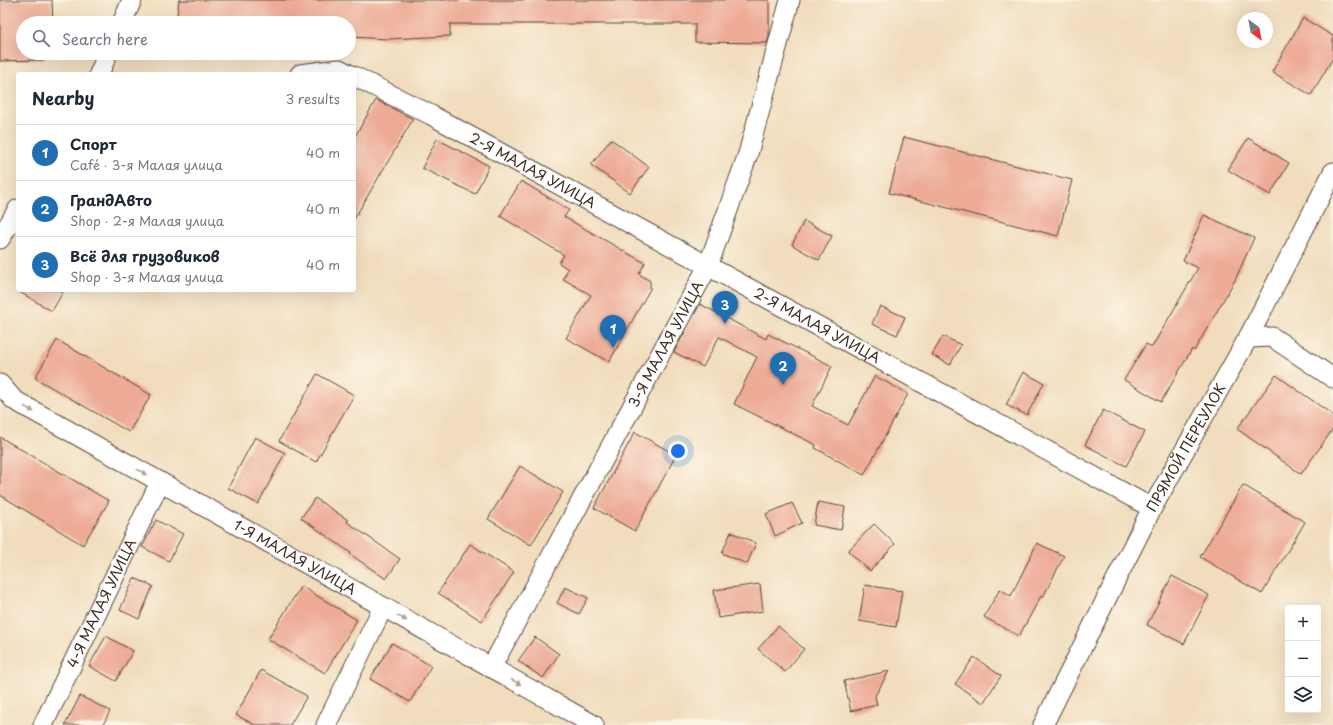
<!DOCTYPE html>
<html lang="en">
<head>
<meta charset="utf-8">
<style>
	body { margin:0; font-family:"Playpen Sans",sans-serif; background:#f2f2f3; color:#1f2937 }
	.controls { position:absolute; right:12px; bottom:12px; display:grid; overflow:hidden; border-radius:4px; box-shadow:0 4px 16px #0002 }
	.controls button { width:36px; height:36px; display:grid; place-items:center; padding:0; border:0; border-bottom:1px solid #e0e1e3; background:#fff; color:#1f2937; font:20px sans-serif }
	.compass { position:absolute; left:1237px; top:12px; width:36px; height:36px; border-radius:50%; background:#fff; box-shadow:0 4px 16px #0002; rotate:148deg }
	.you { position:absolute; left:678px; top:451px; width:14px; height:14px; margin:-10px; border:3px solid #fff; border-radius:50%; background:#1a73e8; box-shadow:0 0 0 6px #1a73e833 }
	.badge { display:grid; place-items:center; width:26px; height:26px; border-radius:50%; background:#1f6fb2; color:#fff; font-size:13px; font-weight:700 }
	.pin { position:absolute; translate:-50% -33px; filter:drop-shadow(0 1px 2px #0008) }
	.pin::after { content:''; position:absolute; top:21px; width:14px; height:12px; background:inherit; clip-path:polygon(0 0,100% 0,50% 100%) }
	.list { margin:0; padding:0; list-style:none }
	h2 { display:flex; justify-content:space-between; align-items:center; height:52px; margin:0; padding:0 16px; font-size:17px }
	h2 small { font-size:13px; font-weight:400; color:#747a83 }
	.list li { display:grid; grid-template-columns:26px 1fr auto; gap:12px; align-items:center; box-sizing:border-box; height:56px; padding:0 16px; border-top:1px solid #e0e1e3 }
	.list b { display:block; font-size:15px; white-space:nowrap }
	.list p { margin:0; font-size:13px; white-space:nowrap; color:#747a83 }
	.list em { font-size:13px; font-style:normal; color:#747a83 }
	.icon { flex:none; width:22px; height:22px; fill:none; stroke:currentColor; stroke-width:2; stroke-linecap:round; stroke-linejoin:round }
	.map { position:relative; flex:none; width:1333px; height:725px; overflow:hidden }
	.search { position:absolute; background:#fff; box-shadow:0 4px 16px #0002; left:16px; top:16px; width:340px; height:44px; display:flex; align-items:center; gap:10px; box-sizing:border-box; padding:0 14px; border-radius:22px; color:#747a83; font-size:15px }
	.panel { position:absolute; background:#fff; box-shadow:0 4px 16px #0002; left:16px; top:72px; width:340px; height:220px; border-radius:4px }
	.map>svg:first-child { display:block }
	.building { fill:#edab96 }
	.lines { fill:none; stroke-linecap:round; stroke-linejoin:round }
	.street-casing { stroke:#564536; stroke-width:21 }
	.street { stroke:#fff; stroke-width:19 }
	.oneway { fill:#a79f9a }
	.labels { text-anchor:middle; stroke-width:3; stroke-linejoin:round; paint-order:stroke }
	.street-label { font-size:14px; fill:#3b2a1e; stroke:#fcf5e5 }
</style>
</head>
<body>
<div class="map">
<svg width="1333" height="725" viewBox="0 0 1333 725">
	<rect width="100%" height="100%" fill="#fcf5e5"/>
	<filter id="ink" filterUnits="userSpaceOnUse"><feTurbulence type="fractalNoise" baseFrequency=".025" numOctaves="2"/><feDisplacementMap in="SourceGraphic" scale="8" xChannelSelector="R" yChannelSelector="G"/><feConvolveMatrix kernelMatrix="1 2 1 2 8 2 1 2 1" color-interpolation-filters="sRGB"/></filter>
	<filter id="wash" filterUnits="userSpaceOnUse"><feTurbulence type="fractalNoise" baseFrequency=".012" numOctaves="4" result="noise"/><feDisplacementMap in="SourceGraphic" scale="16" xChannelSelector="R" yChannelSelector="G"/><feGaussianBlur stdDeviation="0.9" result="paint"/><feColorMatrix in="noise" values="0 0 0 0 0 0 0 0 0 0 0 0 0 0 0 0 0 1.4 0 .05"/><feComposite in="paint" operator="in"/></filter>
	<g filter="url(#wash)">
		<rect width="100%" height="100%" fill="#f1ddbd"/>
		<g id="blocks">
			<!-- building -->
			<g class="building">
				<polygon points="0,0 52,0 53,23 23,23 23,53 44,53 45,60 0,61"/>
				<polygon points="179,0 769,0 769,37 767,43 695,42 695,24 450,24 450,36 388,39 349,37 349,23 176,23"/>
				<polygon points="1303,18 1333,36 1333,58 1311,95 1272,72"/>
				<polygon points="376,100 413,119 354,219 354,138"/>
				<polygon points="904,137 1072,180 1058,236 889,193"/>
				<polygon points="1248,138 1289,163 1270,195 1228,170"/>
				<polygon points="437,139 489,166 475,194 422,168"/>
				<polygon points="611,139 649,167 630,193 591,165"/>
				<polygon points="521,181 569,210 564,217 645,263 639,274 650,281 650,289 609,362 566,338 591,295 563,279 568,269 559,263 564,255 500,216"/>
				<polygon points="1204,215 1254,238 1235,280 1194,351 1192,349 1161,402 1124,380 1146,344 1152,347 1198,268 1183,261"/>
				<polygon points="804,221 832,236 819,260 792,245"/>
				<polygon points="16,290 64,290 52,311"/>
				<polygon points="700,304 766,339 768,334 832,366 812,406 848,425 875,376 908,394 864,475 815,448 816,445 734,404 757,357 719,337 703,367 674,352"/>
				<polygon points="880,306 905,317 897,335 872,324"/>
				<polygon points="943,336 961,345 950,365 932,355"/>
				<polygon points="57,340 151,395 129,432 35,378"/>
				<polygon points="1023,372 1044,383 1027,415 1006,405"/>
				<polygon points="317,374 354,395 316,462 279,441"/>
				<polygon points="1276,375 1333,415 1333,429 1301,474 1237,429"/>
				<polygon points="1103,410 1145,432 1126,466 1085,445"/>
				<polygon points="635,432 676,455 635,531 594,508"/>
				<polygon points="0,437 109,501 83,545 0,495"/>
				<polygon points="255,437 285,453 258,504 228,488"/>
				<polygon points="520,466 563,492 531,545 488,519"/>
				<polygon points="1243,485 1305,522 1262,594 1200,557"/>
				<polygon points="315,498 348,520 347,522 400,559 386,579 350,554 351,553 301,518"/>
				<polygon points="818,502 845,507 841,530 814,525"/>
				<polygon points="792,503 802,523 775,536 766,514"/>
				<polygon points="156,520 183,534 169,561 142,547"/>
				<polygon points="874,524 895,544 870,571 848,551"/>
				<polygon points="731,532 756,543 747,564 722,553"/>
				<polygon points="1037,543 1064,556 1043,597 1041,596 1019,636 984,617 1000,589 1011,596"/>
				<polygon points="470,544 514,572 482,621 438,593"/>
				<polygon points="1172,576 1209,595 1184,644 1147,625"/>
				<polygon points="134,578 153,586 139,619 120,610"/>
				<polygon points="760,584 763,611 718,618 714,590"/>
				<polygon points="865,585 902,591 896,627 859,621"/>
				<polygon points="301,586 357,620 325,673 268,639"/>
				<polygon points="565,587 588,598 579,614 557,603"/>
				<polygon points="778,626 804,649 785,672 758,649"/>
				<polygon points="106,636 133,651 116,681 89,666"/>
				<polygon points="535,637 559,654 543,678 518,661"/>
				<polygon points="392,643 431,666 410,702 370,679"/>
				<polygon points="974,657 1001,676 983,703 955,684"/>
				<polygon points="261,670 307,696 290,725 255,725 236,715"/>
				<polygon points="889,671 875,696 877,705 851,711 844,681"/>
				<polygon points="80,696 110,711 103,725 65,725"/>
			</g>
		</g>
	</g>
	<g filter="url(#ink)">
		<use href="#blocks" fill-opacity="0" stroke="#564536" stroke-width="1"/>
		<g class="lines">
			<!-- street casing -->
			<g class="street-casing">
				<g id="street">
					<polyline points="122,23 132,0"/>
					<polyline points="99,74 108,53"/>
					<polyline points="300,74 339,69 349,74"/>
					<path id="s1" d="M354 76 431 115 1152 508"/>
					<polyline points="0,239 18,209"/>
					<polyline points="1248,338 1272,337 1333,378"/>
					<path id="s2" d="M0 384 14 400 594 725"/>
					<path id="s3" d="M491 668 708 266 748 154 790 0"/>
					<path id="s4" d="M43 725 160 482"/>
					<polyline points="326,725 383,607"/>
					<path id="s5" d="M1043 725 1152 508 1248 338 1333 172"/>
				</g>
			</g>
			<!-- street -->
			<use href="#street" class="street"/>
		</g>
		<!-- one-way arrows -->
		<defs><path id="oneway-solid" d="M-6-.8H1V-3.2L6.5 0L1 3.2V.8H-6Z"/></defs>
		<g class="oneway">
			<use href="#oneway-solid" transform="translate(29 409) rotate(29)"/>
			<use href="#oneway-solid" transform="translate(142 472) rotate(29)"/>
			<use href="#oneway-solid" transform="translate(402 618) rotate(29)"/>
			<use href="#oneway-solid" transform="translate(516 682) rotate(29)"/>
		</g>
	</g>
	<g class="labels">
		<!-- street labels -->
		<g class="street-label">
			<text dy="5" stroke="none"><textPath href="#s1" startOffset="202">2-Я МАЛАЯ УЛИЦА</textPath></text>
			<text dy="5" stroke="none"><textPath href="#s1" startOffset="526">2-Я МАЛАЯ УЛИЦА</textPath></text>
			<text dy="5" stroke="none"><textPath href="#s3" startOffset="368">3-Я МАЛАЯ УЛИЦА</textPath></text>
			<text dy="5" stroke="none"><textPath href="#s5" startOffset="312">ПРЯМОЙ ПЕРЕУЛОК</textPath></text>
			<text dy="5" stroke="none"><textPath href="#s2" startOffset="343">1-Я МАЛАЯ УЛИЦА</textPath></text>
			<text dy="5" stroke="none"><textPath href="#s4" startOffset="135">4-Я МАЛАЯ УЛИЦА</textPath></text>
		</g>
	</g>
</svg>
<div class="controls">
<button>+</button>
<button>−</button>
<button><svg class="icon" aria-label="layers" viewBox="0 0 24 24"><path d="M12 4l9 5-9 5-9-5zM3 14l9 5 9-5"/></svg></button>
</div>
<svg class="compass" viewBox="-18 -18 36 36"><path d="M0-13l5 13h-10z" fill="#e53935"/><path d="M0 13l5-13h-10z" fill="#747a83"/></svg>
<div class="you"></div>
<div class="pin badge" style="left:613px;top:348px">1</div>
<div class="pin badge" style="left:783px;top:385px">2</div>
<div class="pin badge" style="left:725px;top:324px">3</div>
<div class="search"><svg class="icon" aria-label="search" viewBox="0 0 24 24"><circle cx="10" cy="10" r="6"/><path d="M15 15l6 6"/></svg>Search here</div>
<section class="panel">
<h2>Nearby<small>3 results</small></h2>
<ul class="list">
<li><span class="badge">1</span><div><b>Спорт</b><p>Café · 3-я Малая улица</p></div><em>40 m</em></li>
<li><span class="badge">2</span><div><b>ГрандАвто</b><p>Shop · 2-я Малая улица</p></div><em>40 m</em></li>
<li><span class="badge">3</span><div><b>Всё для грузовиков</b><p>Shop · 3-я Малая улица</p></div><em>40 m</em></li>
</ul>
</section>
</div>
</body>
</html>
